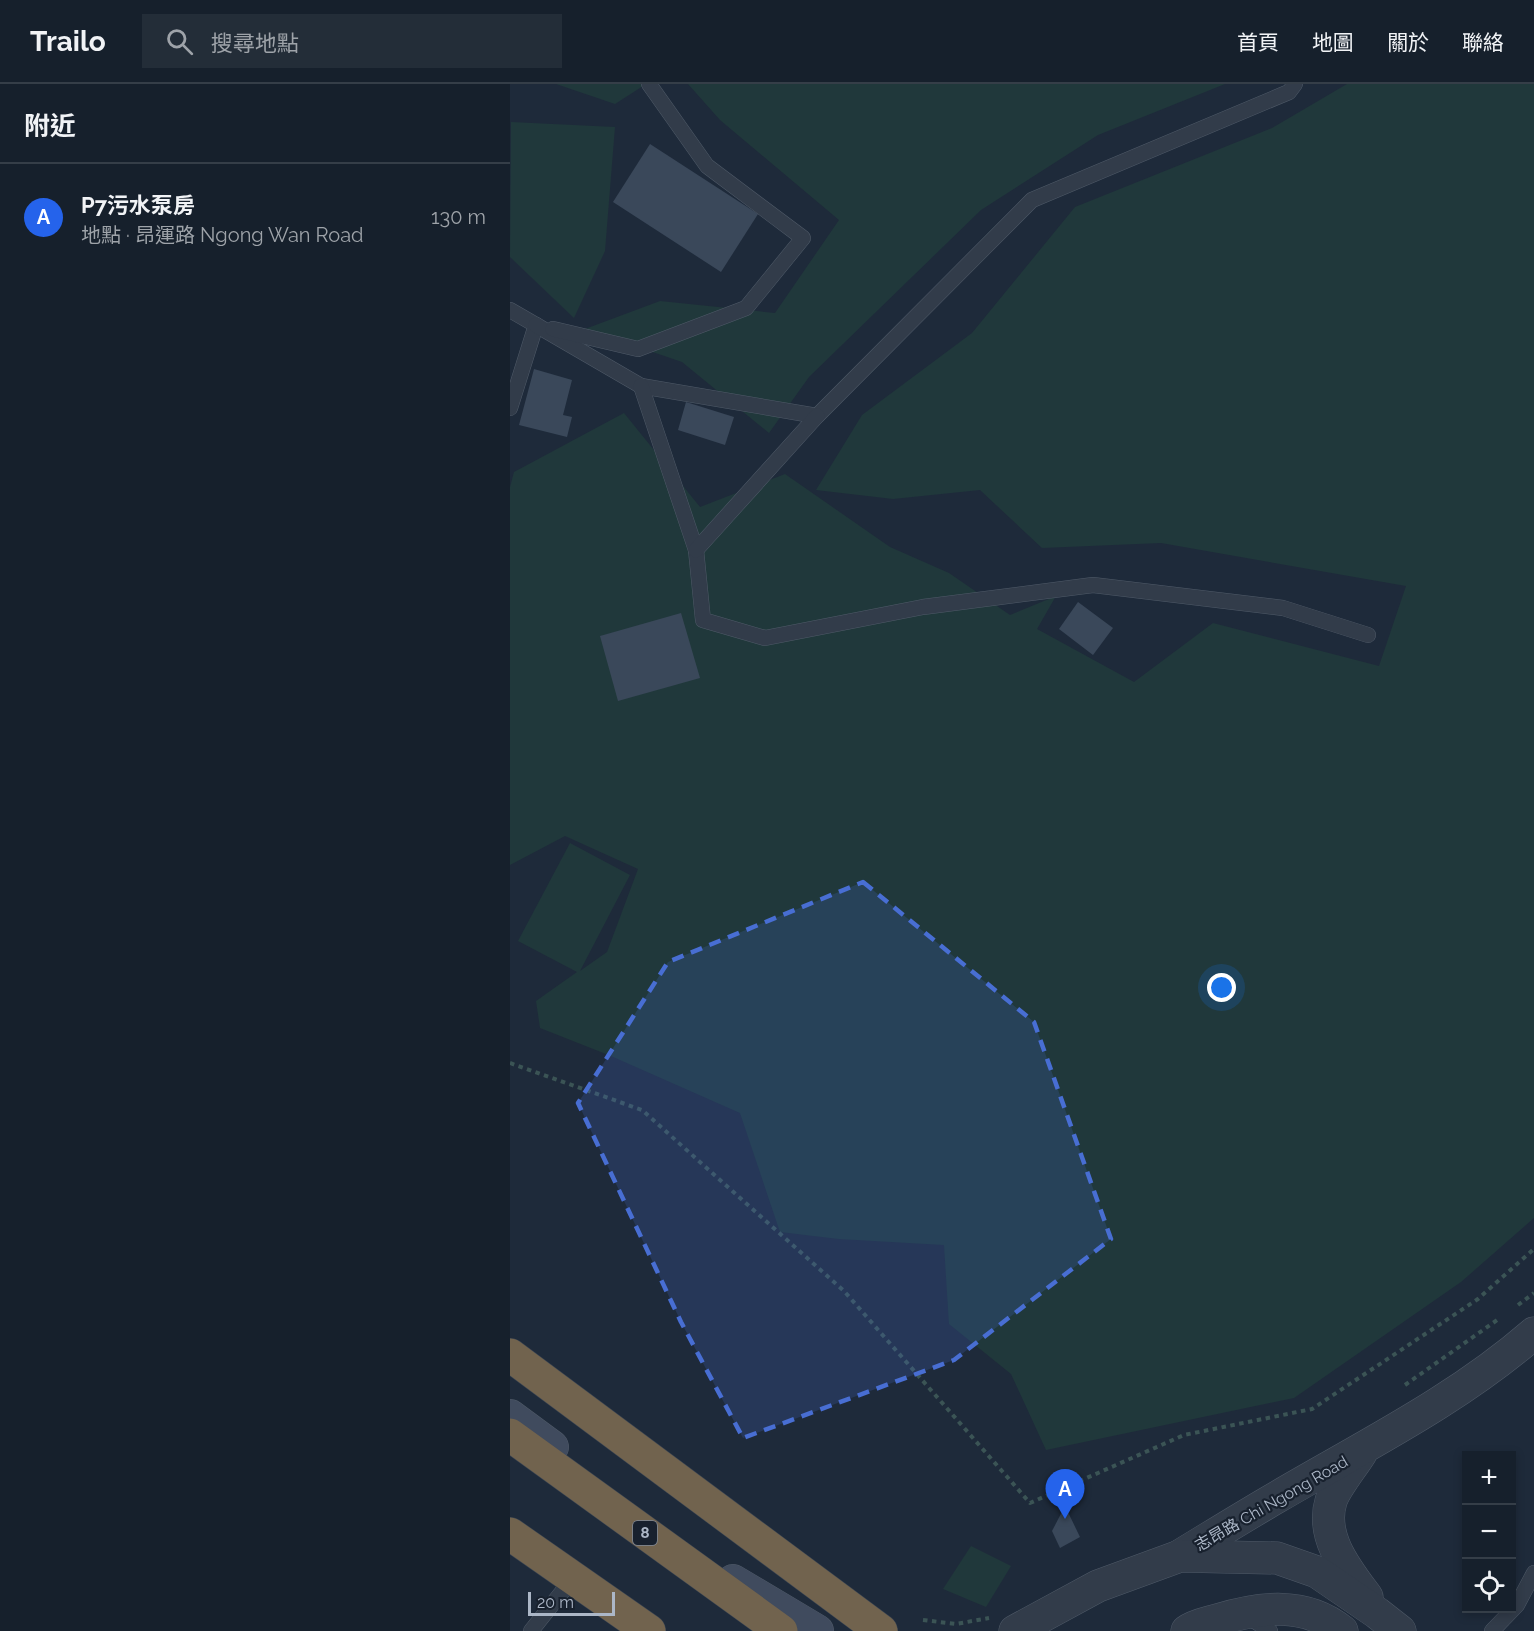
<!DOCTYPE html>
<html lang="zh-TW">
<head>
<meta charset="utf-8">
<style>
	body { margin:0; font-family:Raleway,"Noto Sans TC",sans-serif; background:#232d38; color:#f1f3f6 }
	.controls { position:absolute; right:18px; bottom:18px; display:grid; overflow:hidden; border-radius:0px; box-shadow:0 3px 9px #0003 }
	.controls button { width:54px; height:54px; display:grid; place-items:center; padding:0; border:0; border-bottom:2px solid #353e48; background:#16202c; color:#f1f3f6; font:30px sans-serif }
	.scale { position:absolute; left:18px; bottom:15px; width:87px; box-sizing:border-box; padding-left:6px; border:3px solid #acb7c7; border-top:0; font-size:16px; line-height:21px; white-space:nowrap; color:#acb7c7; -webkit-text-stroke:4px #18212e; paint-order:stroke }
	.you { position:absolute; left:712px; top:904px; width:21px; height:21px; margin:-15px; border:4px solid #fff; border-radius:50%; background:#1a73e8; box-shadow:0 0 0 9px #1a73e833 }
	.badge { display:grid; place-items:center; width:39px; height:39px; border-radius:50%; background:#2563eb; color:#fff; font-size:20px; font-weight:700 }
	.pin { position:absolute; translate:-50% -50px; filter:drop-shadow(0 2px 3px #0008) }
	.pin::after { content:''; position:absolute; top:32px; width:21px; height:18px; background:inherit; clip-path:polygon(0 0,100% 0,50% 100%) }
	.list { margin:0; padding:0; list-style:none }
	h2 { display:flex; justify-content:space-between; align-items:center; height:78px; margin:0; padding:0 24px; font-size:26px }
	h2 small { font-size:20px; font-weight:400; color:#9ea3a9 }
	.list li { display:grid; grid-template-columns:39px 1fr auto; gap:18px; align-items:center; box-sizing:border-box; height:108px; padding:0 24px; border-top:2px solid #353e48 }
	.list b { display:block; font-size:22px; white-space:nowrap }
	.list p { margin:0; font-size:20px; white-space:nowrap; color:#9ea3a9 }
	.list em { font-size:20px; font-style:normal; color:#9ea3a9 }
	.icon { flex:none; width:33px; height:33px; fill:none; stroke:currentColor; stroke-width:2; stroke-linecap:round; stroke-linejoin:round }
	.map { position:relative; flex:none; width:1024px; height:1547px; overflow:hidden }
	header { display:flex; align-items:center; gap:36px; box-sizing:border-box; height:84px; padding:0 30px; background:#16202c; border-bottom:2px solid #353e48 }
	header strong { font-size:28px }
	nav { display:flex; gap:33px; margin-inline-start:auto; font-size:21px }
	.search { width:420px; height:54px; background:#232d38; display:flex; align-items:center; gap:15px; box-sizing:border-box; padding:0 21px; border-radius:0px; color:#9ea3a9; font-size:22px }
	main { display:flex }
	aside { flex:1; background:#16202c }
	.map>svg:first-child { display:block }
	.green { fill:#20383b }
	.building { fill:#3a485a }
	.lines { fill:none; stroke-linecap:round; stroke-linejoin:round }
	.lane-casing { stroke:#4f5a68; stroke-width:16 }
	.street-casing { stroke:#4f5a68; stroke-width:33 }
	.secondary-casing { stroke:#4f5a68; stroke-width:34 }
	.highway-casing { stroke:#3a4452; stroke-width:34 }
	.path { stroke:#3b5455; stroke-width:4; stroke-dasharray:4.5 4.5; stroke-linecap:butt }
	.lane { stroke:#323c4a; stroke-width:15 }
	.street { stroke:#323c4a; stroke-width:32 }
	.secondary { stroke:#404b5e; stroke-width:33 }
	.highway { stroke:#71634e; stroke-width:33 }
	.marked { fill:#486ed3; fill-opacity:0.2; stroke:#486ed3; stroke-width:4.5; stroke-dasharray:12 8; stroke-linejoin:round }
	.labels { text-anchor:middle; stroke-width:4.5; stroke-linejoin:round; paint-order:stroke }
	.shield { fill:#18212e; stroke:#808a99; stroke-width:1.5 }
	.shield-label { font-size:15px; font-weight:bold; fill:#acb7c7 }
	.street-label { font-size:16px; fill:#acb7c7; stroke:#18212e }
</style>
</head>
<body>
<header>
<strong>Trailo</strong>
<div class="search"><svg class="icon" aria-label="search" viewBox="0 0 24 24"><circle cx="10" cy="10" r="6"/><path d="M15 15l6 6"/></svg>搜尋地點</div>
<nav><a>首頁</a><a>地圖</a><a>關於</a><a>聯絡</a></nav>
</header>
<main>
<aside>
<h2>附近<small></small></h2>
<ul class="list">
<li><span class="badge">A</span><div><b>P7污水泵房</b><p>地點 · 昂運路 Ngong Wan Road</p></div><em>130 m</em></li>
</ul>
</aside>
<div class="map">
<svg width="1024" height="1547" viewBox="0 0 1024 1547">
	<rect width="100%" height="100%" fill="#1e2a3a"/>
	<!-- green -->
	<g class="green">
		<polygon points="46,0 131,0 133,2 105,20"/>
		<polygon points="178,0 715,0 588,51 471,126 299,293 259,349 172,278 75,245 150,217 265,229 329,136 210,36"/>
		<polygon points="837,0 1024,0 1024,1134 951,1198 784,1314 536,1366 501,1290 439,1240 434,1161 329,1155 270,1148 230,1029 101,972 30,944 26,917 67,888 8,857 60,759 120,791 70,887 97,868 128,785 55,752 0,781 0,403 4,388 114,329 190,423 275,390 380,463 439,489 500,531 546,512 527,545 624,598 703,539 869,582 896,502 651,459 532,464 470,406 383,415 306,406 352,331 462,249 565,123 762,44"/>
		<polygon points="1,38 105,43 95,167 64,234 0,173"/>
		<polygon points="461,1462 501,1482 476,1523 433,1505"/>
	</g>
	<!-- building -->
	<g class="building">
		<polygon points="140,60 248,130 211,188 103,118"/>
		<polygon points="24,285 62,296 53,331 62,333 57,353 9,341"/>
		<polygon points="176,318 224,333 215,361 168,346"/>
		<polygon points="568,518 603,544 583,571 549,545"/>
		<polygon points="171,529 190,594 108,617 90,552"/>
		<polygon points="555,1422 570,1453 550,1464 542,1447"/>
	</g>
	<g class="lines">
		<!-- lane casing -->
		<g class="lane-casing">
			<g id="lane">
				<polyline points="0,226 26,241 0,324"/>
				<polyline points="26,241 131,302 307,332 522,116 779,8 785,0"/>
				<polyline points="43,245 128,265 236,224 293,154 197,82 139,0"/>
				<polyline points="131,302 186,466 193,536 255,554 413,523 583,501 773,524 858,551"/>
				<polyline points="186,466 307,332"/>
				<polyline points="737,1532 760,1547"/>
				<polyline points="21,1547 56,1503"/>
				<polyline points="982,1547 1007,1521 1024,1489"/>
			</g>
		</g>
		<!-- street casing -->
		<g class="street-casing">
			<g id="street">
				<path d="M851 1369C843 1382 825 1404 821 1417 810 1453 837 1486 857 1513"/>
				<path d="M671 1471C704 1451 736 1431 769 1412 856 1361 947 1316 1024 1249"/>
				<polyline points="505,1547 588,1502 670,1472 767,1474 807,1488 867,1529 890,1547"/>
				<path d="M677 1547C685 1541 697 1539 707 1536 750 1523 795 1517 832 1547"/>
			</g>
		</g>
		<!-- secondary casing -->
		<g class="secondary-casing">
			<g id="secondary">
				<polyline points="0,1332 42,1363"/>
				<polyline points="223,1497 307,1547"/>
			</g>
		</g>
		<!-- highway casing -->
		<g class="highway-casing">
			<g id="highway">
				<polyline points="0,1271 371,1547"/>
				<polyline points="0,1351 271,1547"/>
				<polyline points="0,1450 139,1547"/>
			</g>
		</g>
		<!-- path -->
		<g class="path">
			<polyline points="0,979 132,1026 334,1207 520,1419 674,1351 802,1325 968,1215 1024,1165"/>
			<polyline points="1008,1221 1024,1209"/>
			<polyline points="895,1301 990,1234"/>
			<polyline points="413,1536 446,1540 479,1534"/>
		</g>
		<!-- lane -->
		<use href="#lane" class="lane"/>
		<!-- street -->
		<use href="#street" class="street"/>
		<!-- secondary -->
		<use href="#secondary" class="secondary"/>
		<!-- highway -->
		<use href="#highway" class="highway"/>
	</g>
	<!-- marked area -->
	<path class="marked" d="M353 798 524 938 601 1155 444 1276 233 1354 171 1238 68 1019 158 878Z"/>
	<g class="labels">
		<!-- shield labels -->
		<rect class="shield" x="123" y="1437" width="24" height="24" rx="4.5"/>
		<g class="shield-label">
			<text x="135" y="1454">8</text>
		</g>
		<!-- street labels -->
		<g class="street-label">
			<text transform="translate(761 1419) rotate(-30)" y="6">志昂路 Chi Ngong Road</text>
		</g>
	</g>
</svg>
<div class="controls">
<button>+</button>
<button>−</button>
<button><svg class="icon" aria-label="locate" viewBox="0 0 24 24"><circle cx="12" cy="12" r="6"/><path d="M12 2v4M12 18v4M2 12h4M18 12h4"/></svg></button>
</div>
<div class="scale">20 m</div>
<div class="you"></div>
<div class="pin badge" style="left:555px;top:1435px">A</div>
</div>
</main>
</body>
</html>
